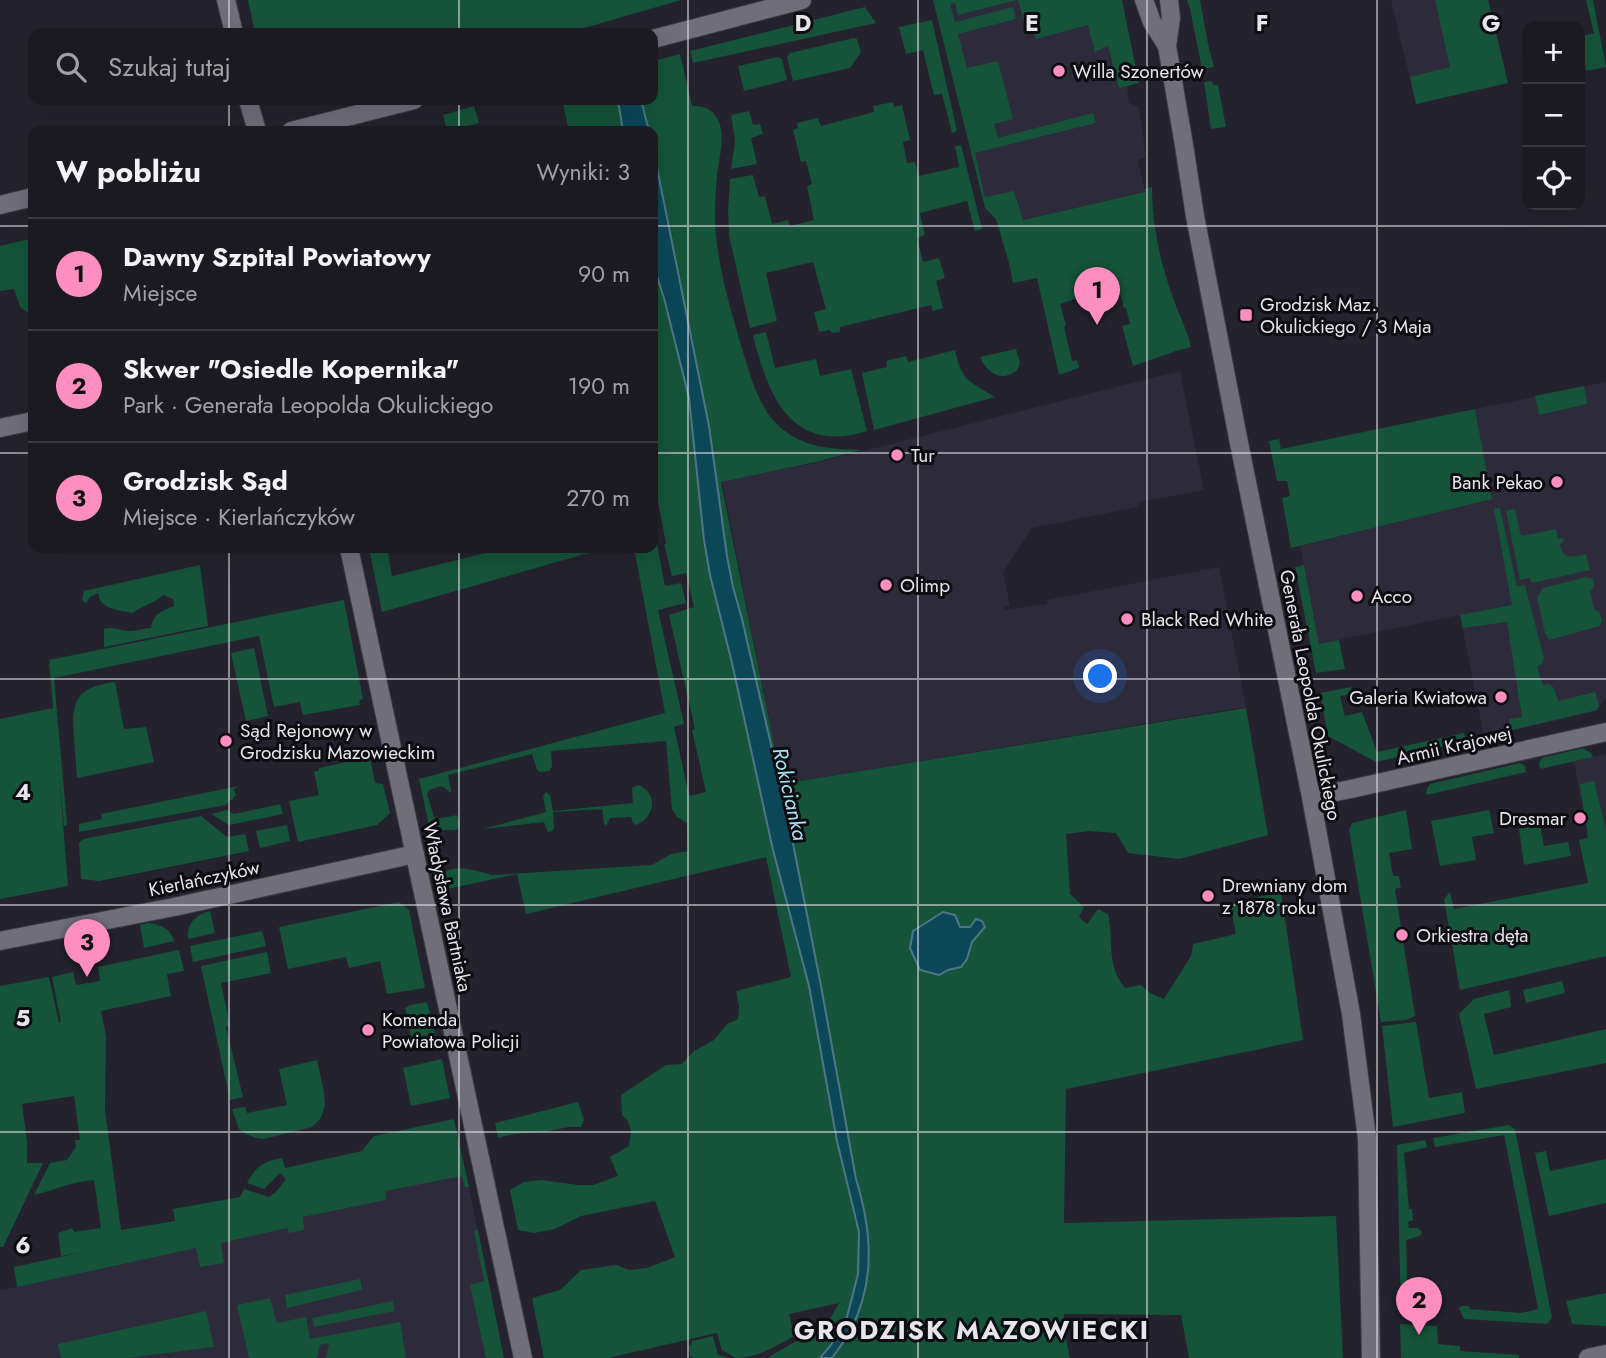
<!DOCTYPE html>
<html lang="pl">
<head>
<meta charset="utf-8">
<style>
	body { margin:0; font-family:Jost,sans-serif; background:#24232a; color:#f1f3f6 }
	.controls { position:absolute; right:21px; top:21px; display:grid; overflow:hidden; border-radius:14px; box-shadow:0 7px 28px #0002 }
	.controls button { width:63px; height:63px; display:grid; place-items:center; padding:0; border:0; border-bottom:2px solid #39383f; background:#1b1a21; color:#f1f3f6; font:35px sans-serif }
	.you { position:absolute; left:1101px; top:677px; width:24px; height:24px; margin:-18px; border:5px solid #fff; border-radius:50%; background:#1a73e8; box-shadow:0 0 0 10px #1a73e833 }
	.badge { display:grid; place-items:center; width:46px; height:46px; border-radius:50%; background:#fd8ebf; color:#111; font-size:23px; font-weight:700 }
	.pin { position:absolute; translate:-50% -58px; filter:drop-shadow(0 2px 4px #0008) }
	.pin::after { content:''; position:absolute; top:37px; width:24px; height:21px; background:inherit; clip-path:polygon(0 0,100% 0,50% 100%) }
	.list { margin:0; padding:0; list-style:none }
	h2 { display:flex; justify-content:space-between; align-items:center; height:91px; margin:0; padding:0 28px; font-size:30px }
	h2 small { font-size:23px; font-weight:400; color:#a0a1a5 }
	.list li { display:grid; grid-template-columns:46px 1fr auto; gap:21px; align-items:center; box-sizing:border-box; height:112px; padding:0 28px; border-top:2px solid #39383f }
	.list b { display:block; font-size:26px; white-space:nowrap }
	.list p { margin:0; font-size:23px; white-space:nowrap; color:#a0a1a5 }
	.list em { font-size:23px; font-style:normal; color:#a0a1a5 }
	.icon { flex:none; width:38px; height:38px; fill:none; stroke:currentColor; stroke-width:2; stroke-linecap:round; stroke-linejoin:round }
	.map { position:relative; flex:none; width:1606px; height:1358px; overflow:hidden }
	.search { position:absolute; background:#1b1a21; box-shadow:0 7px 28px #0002; left:28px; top:28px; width:630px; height:77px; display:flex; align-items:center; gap:18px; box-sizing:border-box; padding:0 24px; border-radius:14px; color:#a0a1a5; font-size:26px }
	.panel { position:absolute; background:#1b1a21; box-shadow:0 7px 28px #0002; left:28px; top:126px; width:630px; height:427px; border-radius:14px }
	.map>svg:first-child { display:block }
	.built { fill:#2d2a3a }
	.green { fill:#15533a }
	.water { fill:#0c4758; stroke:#4d7684; stroke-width:2 }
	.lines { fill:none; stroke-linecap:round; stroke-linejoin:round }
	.minor-casing { stroke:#3d3c43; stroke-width:20 }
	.tertiary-casing { stroke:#3d3c43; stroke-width:20 }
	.minor { stroke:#6f6e79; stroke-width:18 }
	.tertiary { stroke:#6f6e79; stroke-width:18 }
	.grid { fill:none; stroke:#e6e5eb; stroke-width:2; stroke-opacity:0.55 }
	.poi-dot { fill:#fd8ebf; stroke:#0d0c10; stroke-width:2.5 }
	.labels { text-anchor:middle; stroke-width:6; stroke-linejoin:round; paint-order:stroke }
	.poi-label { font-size:19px; fill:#e6e5eb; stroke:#0d0c10; text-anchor:start }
	.street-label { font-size:19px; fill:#e6e5eb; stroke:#0d0c10 }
	.water-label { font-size:21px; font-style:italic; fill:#a7e0f6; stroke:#0d0c10 }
	.district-label { font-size:26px; font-weight:bold; letter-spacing:2px; fill:#e6e5eb; stroke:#0d0c10 }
	.grid-label { font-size:23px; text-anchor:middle; font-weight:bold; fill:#e6e5eb; stroke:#0d0c10; stroke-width:6; stroke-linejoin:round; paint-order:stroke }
</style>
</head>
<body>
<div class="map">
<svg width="1606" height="1358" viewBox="0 0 1606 1358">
	<rect width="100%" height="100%" fill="#24222c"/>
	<!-- built -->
	<g class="built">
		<polygon points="965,0 1117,0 1129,103 1139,107 1146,157 1138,160 1145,192 1022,220 985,197 940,8 941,6"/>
		<polygon points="1391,0 1488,0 1508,83 1416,104"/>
		<polygon points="1180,371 1204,490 1139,502 1139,507 1032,528 1003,572 1010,606 1004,607 1004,610 1047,604 1047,600 1219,567 1246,707 782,784 722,481 819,462"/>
		<polygon points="1606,382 1606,697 1597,711 1484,737 1460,615 1319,644 1300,546 1491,499 1475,409"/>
		<polygon points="1606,754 1606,859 1583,811 1574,761"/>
		<polygon points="465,1169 504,1358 0,1358 0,1290 17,1287 14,1267"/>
	</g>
	<!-- green -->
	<g class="green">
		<polygon points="248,0 681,0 567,33 255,33"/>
		<path d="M933 0H1017L958 15 955 3 950 4 955 22 1013 7 1016 19 958 34 967 68 998 61 1013 119 994 124 998 138 1093 113 1096 123 975 153 985 197 1014 191 1023 220 1145 192V189L1152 187C1152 223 1160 261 1172 295 1178 313 1187 329 1191 347L1176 351 1133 366 1122 326 1130 324 1126 308H1124L1119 289 1103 292C1093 273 1074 277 1075 299L1060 304 1066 325 1064 327 1072 361 1077 360 1079 368 1059 375 1037 278 1013 283 1009 263 996 219 985 208Z"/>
		<polygon points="1018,0 1122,0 1139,83 1119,88 1108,46 1095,52 1088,25 1036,39 1033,29 1026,30"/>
		<polygon points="1187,0 1200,0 1208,44 1214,67 1202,69 1190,9"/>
		<polygon points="1435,0 1488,0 1508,83 1416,104 1410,77 1450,67"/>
		<polygon points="1586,0 1593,0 1606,67 1586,71 1580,37 1594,33"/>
		<polygon points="865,7 876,23 693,63 690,51"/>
		<polygon points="932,20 957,131 952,133 942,94 934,95 923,50 906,54 899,27"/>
		<polygon points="854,38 857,39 861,52 850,68 793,81 787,57 790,53"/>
		<path d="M680 54 692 106C706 105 716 111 720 125 724 140 720 154 718 168 716 183 715 200 715 216 715 259 731 311 743 352 749 371 754 390 764 407 768 415 774 422 781 428 805 448 831 449 861 450L816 462 721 482 782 784 1246 708 1268 835 1179 859 1128 853 1116 833 1089 831 1066 834 1070 894 1084 907 1079 917 1087 924 1098 909 1108 914C1114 942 1106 965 1125 988L1141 985 1150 993 1164 999 1191 956 1193 944 1236 934 1230 904 1281 892 1303 1040 1066 1089 1064 1223 1336 1216 1343 1358H1189L1181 1315 1064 1314V1330L1070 1358H832C838 1349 845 1341 850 1331 876 1282 872 1231 856 1179L821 986 783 795 742 619 733 587 727 556 709 426 667 226 653 148V131H649L641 100H653V61Z"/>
		<polygon points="778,57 782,59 787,80 744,91 738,66"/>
		<polygon points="1211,81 1214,85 1218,85 1226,127 1211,129 1204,82"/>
		<polygon points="562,100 618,100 623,131 569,131"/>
		<polygon points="893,102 894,107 902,105 910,140 903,142 907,163 915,162 919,176 959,167 955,146 961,145 982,229 975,231 967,201 920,213 925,235 917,238 923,262 939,258 945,278 936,281 943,308 933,311 931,305 840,327 840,332 832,333 830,330 819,332 814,312 826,309 813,262 766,273 777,321 750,328 729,236 728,210 730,179 753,175 759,197 765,196 772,224 788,220 790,226 814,220 807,186 812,184 806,161 801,162 793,130 798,128 797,123 818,118 821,126 874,112 873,106"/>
		<polygon points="474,106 479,123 447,131 443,115"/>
		<polygon points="749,111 753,125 760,124 763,134 751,138 757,164 731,169 735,141 731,115"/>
		<polygon points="33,238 33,316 32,316 20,307 14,289 0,291 0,246"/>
		<path d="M653 264 664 298 689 398 704 540 710 575 732 663 773 850 809 986 837 1141 859 1232 858 1274 847 1317 831 1345 820 1358H767L798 1340 822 1333 839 1303 789 1314 794 1336C778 1345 757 1358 737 1358 731 1357 729 1352 722 1351L717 1333 608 1358H544L532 1298 560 1290 581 1270 616 1265 629 1270 647 1268 675 1257 655 1201 581 1216 555 1229 534 1233 518 1230 510 1190 524 1182 542 1180 578 1185H593L618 1176 610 1157 629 1146 631 1131 628 1121 622 1115 621 1095 666 1065 682 1064 694 1051 714 1040 727 1024 738 1019 739 1007 736 991 791 977 766 857 526 914 517 874 443 890C435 857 474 870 492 875L652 865 671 854 688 851 687 823 677 817 672 809 666 741 551 751 552 767 549 771 540 772 537 770 532 754 448 775 451 791 450 793C442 783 440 787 429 790L427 794 434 817 437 819 457 815 460 825 457 830H437L429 825 419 779 665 713 634 548H653V511L658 539 656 540 665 586 681 583 686 603 658 610 684 724 674 727 689 796 706 792 692 730 695 729 669 615 694 607 686 573 672 576 664 544H666L655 485H653Z"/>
		<path d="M766 332 775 368 816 359 820 376 851 369 867 431C791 455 768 396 753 335Z"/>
		<path d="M1016 349C1017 354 1021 361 1019 366 1018 370 1014 373 1011 374 997 381 985 369 980 357Z"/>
		<path d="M955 350C962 382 969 381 995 397L874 430 862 373 887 367 886 361 906 356 908 362Z"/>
		<polygon points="1584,386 1587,404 1539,415 1535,396"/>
		<polygon points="1475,409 1492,499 1291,548 1282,498 1290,496 1287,481 1277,481 1269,441 1279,439 1281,449"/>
		<polygon points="1500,508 1517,586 1525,585 1544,658 1543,663 1537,667 1543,685 1549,684 1554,688 1558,701 1595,692 1599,706 1597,710 1512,730 1509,719 1522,717 1507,622 1463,628 1460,615 1512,605 1494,509"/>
		<path d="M1515 509 1521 536 1556 529 1558 539 1565 538 1560 545C1563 560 1574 557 1586 554L1590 570 1532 583 1530 578 1520 580 1506 511Z"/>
		<polygon points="369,548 387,548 392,576 506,548 606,548 382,612"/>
		<path d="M200 565 208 626 104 647V629C113 626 119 630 128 631 134 632 142 628 151 628 153 614 162 611 174 606L173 599 163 595C155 604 142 605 133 613 119 610 100 610 98 593L90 597 86 603 82 600 84 591Z"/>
		<polygon points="1304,565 1319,644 1339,640 1345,669 1316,673 1295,567"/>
		<polygon points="1586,577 1593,579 1594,586 1590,591 1594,609 1599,612 1602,620 1600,626 1549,640 1545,633 1537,597 1543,588"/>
		<polygon points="344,600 363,699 359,700 360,705 303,715 300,702 274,707 259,636 54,678 67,825 64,826 59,773 68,886 0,899 0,719 53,708 49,660"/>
		<polygon points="254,648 268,716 246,721 231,653"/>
		<path d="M115 682 124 729 146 727 154 762 77 778C76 765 75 752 74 739 71 702 75 687 115 682Z"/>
		<polygon points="1351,687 1352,694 1340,696 1345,716 1362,712 1377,752 1464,733 1467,741 1376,762 1328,736 1320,693"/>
		<polygon points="1583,748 1591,753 1593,757 1540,769 1539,763 1542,758"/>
		<polygon points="370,757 375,783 383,784 390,813 377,825 298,842 289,801 319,795 314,772 319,770 319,768"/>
		<polygon points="1520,763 1525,766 1526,772 1427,795 1426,793 1427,788 1430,784"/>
		<polygon points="1594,781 1606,830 1606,956 1460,990 1444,899 1450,892 1454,909 1588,883 1579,840 1588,838 1580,784"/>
		<path d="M638 785C659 793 655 818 636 825L633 823 631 817 610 818 606 826 604 824 602 809 553 812 554 828 552 831 548 832 544 822 483 829 546 812 543 796 546 792 550 795 553 811 633 803 632 788Z"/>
		<polygon points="239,786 234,789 236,796 233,797 234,799 230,800 226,805 79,832 79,824 102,819 101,814"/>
		<polygon points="280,804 283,814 229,825 211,814 227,810 234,814"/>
		<polygon points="1406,810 1412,849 1389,853 1393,876 1399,876 1401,887 1395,889 1415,1016 1406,1020 1381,1022 1349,830 1352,823"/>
		<polygon points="1489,810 1494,833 1472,837 1476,860 1440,866 1431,821"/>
		<polygon points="201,816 227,837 245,834 249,851 99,881 81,879 79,843 83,839"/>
		<polygon points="287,825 290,841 260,848 256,831"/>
		<polygon points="1540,825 1544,846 1568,842 1571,856 1524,865 1519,829"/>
		<polygon points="399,902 409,910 425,988 387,994 380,961 349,968 346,957 288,969 279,927"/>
		<path d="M210 911 215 933 188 939C186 924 196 914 210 911Z"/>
		<path d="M148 923C160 924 170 928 174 941L144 948 140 925Z"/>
		<polygon points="262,931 266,946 193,962 190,946"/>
		<path d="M179 950 184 971 167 974 171 996 101 1011 106 1036 105 1110 121 1230 175 1221 173 1209 240 1197 244 1189 269 1197 276 1192 286 1179 280 1173 264 1189 247 1183C255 1167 264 1161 282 1158L285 1168 362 1151 374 1136 454 1119 469 1187H465L462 1176 385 1191 386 1200 303 1217 304 1230 289 1233 287 1228 221 1243 224 1263 200 1267 196 1248 17 1287 14 1267 79 1253 61 1256 58 1233 72 1228 74 1232 101 1228 94 1180C70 1182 56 1190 34 1195L50 1163 67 1160 76 1147 75 1140H80L74 1096 22 1104 27 1141V1163H43L3 1247H0V986L49 977 59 1023 61 1022 52 977 73 972 76 985 100 981 98 967Z"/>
		<polygon points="267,952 271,973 221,983 230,1025 226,1027 243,1097 230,1100 201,966"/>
		<polygon points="1562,981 1565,993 1526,1003 1523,990"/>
		<polygon points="1509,990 1511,1007 1484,1014 1494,1055 1606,1029 1606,1063 1476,1089 1459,1014 1474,999"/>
		<polygon points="427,1002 437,1041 413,1046 405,1008 410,1005"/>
		<polygon points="1416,1022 1429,1098 1462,1092 1465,1113 1393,1127 1382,1026"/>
		<polygon points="442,1059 450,1098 411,1106 403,1068"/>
		<polygon points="317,1060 324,1092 325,1105 321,1118 312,1127 264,1139 256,1138 246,1134 239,1129 232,1109 245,1107 247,1113 287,1105 279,1069"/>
		<polygon points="578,1102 584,1120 581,1127 569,1127 544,1132 514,1134 498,1138 495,1123"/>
		<polygon points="1509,1125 1515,1129 1552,1318 1547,1324 1464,1319 1459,1308 1462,1306 1469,1306 1470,1309 1521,1313 1538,1309 1504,1135 1435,1147 1433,1138"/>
		<polygon points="1425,1140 1427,1147 1404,1153 1409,1209 1412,1209 1413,1220 1408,1222 1409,1228 1418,1228 1422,1232 1420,1236 1406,1240 1408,1302 1416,1302 1417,1311 1436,1311 1436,1318 1401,1316 1397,1145"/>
		<polygon points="1546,1151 1550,1171 1606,1159 1606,1203 1549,1216 1535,1153"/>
		<polygon points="478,1230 504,1358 486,1358 470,1285 484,1281 474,1231"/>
		<polygon points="360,1279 362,1290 287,1308 285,1295"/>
		<polygon points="1606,1293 1606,1326 1572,1324 1566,1301"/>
		<polygon points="270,1298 277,1323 306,1317 310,1339 400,1322 406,1358 326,1358 329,1343 320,1345 317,1358 249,1358 237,1305"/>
		<polygon points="393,1301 394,1311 314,1327 312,1318"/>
		<polygon points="206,1311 214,1347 128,1358 61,1358 58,1344"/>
		<polygon points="1400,1324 1437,1326 1438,1344 1460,1346 1460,1351 1519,1355 1519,1358 1401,1358"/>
		<polygon points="713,1336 718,1355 729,1358 694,1358 690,1356 689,1346 691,1345 692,1341"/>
	</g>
	<!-- water -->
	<g class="water">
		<polygon points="618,100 641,100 649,131 623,131"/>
		<path d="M653 148 709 426 727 556 733 587 742 619 789 823 821 986 856 1179C872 1231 876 1282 850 1331 845 1341 838 1349 832 1358H820L831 1345 847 1317 858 1274 859 1232 837 1141 809 986 773 850 732 663 710 575 704 540 689 398 664 298 653 264Z"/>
		<polygon points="943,912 955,915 960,927 970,927 976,919 982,921 985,927 972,942 967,959 961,967 948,970 939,975 920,970 910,948 913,931"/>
	</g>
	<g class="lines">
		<!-- minor casing -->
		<g class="minor-casing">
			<g id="minor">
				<polyline points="226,0 234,33"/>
				<polyline points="653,39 802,0"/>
				<polyline points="248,100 257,131"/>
				<polyline points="291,131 414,100"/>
				<polyline points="0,205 33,197"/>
				<polyline points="0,428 33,421"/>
				<polyline points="349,548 523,1358"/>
				<polyline points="1311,797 1351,789 1606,732"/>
				<polyline points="0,941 174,907 415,854"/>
				<polyline points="1588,1358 1606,1354"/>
			</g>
		</g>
		<!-- tertiary casing -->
		<g class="tertiary-casing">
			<g id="tertiary">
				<polyline points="1144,0 1152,22 1167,46"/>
				<polyline points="1169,0 1171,18 1167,46 1184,145 1195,216 1239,443 1311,797 1351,1014 1367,1138 1371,1358"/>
			</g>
		</g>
		<!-- minor -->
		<use href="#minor" class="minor"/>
		<!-- tertiary -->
		<use href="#tertiary" class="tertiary"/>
	</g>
	<!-- grid -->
	<path class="grid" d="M229 0V33M459 0V33M688 0V1358M918 0V1358M1147 0V1358M1377 0V1358M229 100V131M459 100V131M0 226H33M653 226H1606M0 453H33M653 453H1606M229 548V1358M459 548V1358M0 679H1606M0 905H1606M0 1132H1606"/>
	<!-- markers -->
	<g class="poi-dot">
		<circle cx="1059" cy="71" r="7"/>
		<rect x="1239" y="308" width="14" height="14" rx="3.5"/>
		<circle cx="897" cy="455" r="7"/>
		<circle cx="1557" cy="482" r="7"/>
		<circle cx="886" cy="585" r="7"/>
		<circle cx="1357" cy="596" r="7"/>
		<circle cx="1127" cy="619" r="7"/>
		<circle cx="1501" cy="697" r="7"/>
		<circle cx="226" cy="741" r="7"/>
		<circle cx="1580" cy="818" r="7"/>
		<circle cx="1208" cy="896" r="7"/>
		<circle cx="1402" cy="935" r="7"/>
		<circle cx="368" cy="1030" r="7"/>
	</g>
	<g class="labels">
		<!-- poi labels -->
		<g class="poi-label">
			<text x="1073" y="78">Willa Szonertów</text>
			<text x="1260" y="311">Grodzisk Maz.<tspan x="1260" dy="22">Okulickiego / 3 Maja</tspan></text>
			<text x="911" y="462">Tur</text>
			<text x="1543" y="489" text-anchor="end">Bank Pekao</text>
			<text x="900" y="592">Olimp</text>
			<text x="1371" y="603">Acco</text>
			<text x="1141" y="626">Black Red White</text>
			<text x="1487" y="704" text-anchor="end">Galeria Kwiatowa</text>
			<text x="240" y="737">Sąd Rejonowy w<tspan x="240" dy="22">Grodzisku Mazowieckim</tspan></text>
			<text x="1566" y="825" text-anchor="end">Dresmar</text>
			<text x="1222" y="892">Drewniany dom<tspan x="1222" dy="22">z 1878 roku</tspan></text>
			<text x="1416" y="942">Orkiestra dęta</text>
			<text x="382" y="1026">Komenda<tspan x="382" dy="22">Powiatowa Policji</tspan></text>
		</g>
		<!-- street labels -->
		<g class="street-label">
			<text transform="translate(1311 695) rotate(79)" y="7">Generała Leopolda Okulickiego</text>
			<text transform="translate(1454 745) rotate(-13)" y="7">Armii Krajowej</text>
			<text transform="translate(204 878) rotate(-12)" y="7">Kierlańczyków</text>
			<text transform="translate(448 907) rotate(78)" y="7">Władysława Bartniaka</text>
		</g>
		<!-- water labels -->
		<g class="water-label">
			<text transform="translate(790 794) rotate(77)" y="7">Rokicianka</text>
		</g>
		<!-- district labels -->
		<g class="district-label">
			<text x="972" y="1339">GRODZISK MAZOWIECKI</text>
		</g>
	</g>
	<g class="grid-label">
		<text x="803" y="31">D</text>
		<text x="1032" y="31">E</text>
		<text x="1262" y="31">F</text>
		<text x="1491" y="31">G</text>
		<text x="23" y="800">4</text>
		<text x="23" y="1026">5</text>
		<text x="23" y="1253">6</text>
	</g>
</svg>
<div class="controls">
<button>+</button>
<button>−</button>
<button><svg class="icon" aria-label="locate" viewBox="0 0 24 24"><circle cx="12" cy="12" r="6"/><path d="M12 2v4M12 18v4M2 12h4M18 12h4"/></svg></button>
</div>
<div class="you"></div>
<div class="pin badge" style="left:1097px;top:325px">1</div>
<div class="pin badge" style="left:1419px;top:1335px">2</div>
<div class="pin badge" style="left:87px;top:977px">3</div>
<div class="search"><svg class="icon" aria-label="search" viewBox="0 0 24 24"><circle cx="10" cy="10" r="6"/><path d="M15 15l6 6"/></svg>Szukaj tutaj</div>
<section class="panel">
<h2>W pobliżu<small>Wyniki: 3</small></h2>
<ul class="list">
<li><span class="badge">1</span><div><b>Dawny Szpital Powiatowy</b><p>Miejsce</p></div><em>90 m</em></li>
<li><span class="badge">2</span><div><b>Skwer &quot;Osiedle Kopernika&quot;</b><p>Park · Generała Leopolda Okulickiego</p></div><em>190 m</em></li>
<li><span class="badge">3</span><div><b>Grodzisk Sąd</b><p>Miejsce · Kierlańczyków</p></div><em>270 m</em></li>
</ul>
</section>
</div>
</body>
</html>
